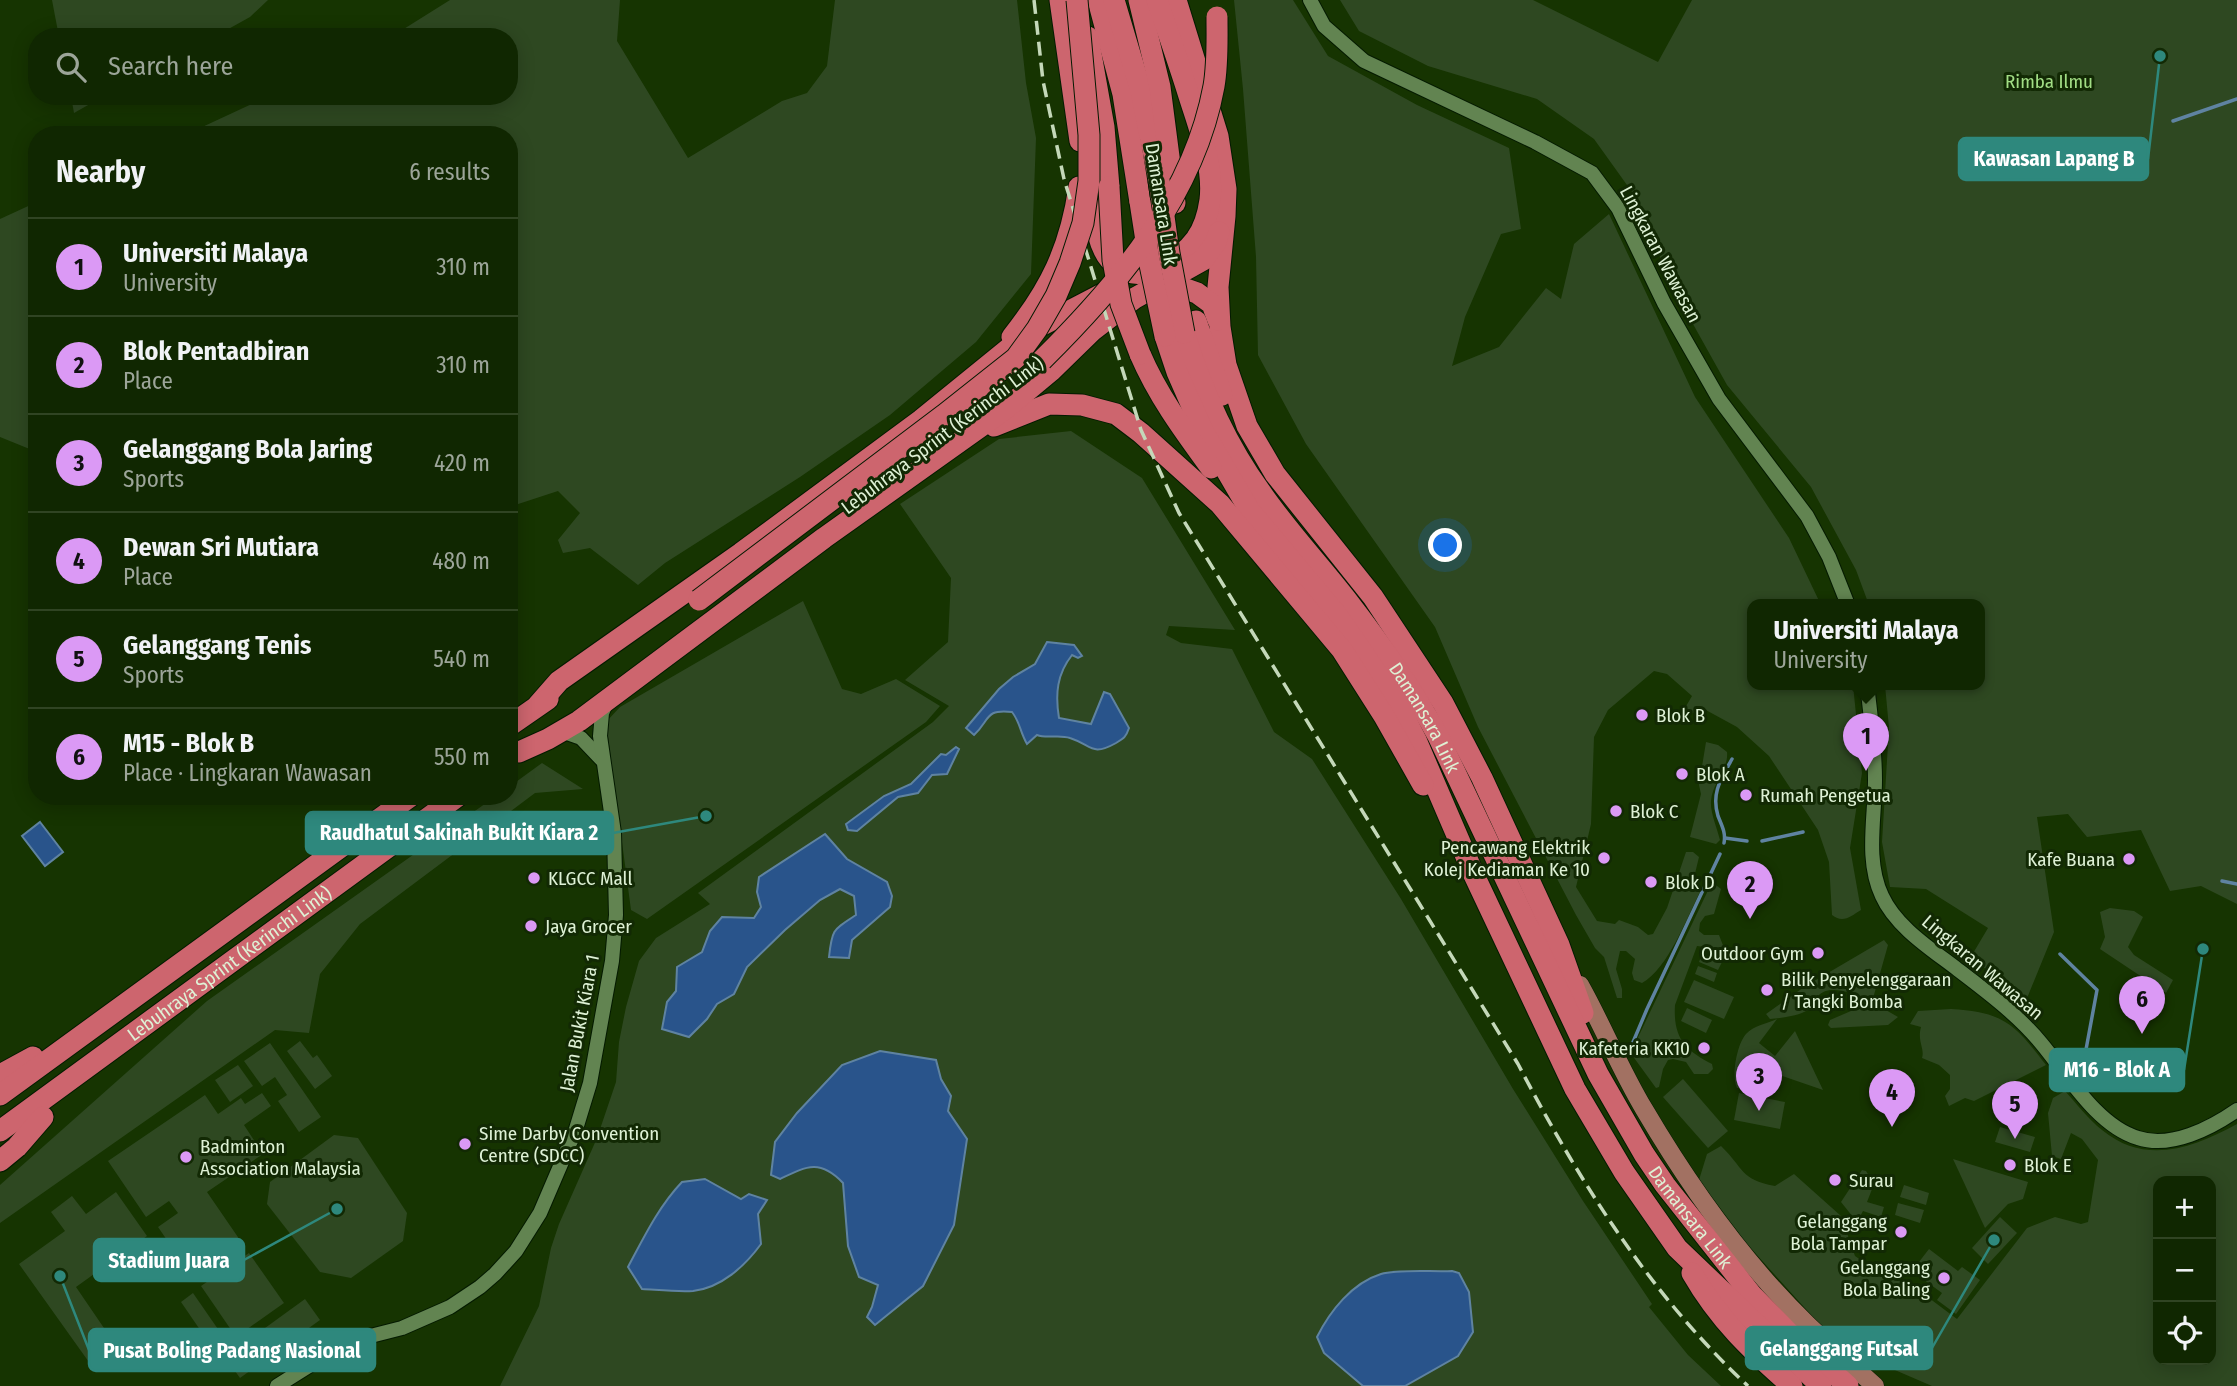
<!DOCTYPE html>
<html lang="en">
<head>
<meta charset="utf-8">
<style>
	body { margin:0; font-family:"Fira Sans Condensed",sans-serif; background:#192f0b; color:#f1f3f6 }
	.controls { position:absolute; right:21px; bottom:21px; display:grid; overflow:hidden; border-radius:14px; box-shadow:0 4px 18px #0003 }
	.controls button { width:63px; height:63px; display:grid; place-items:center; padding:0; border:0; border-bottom:2px solid #304423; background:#102701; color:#f1f3f6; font:35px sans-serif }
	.you { position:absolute; left:1446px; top:546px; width:24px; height:24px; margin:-18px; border:5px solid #fff; border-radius:50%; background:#1a73e8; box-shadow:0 0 0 10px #1a73e833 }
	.badge { display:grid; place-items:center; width:46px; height:46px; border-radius:50%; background:#db99f5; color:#111; font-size:23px; font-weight:700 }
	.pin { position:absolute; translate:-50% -58px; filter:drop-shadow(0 2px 4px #0008) }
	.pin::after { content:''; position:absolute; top:37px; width:24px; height:21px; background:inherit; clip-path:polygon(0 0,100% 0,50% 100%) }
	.popup { position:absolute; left:1747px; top:599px; width:238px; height:91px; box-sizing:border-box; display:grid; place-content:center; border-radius:14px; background:#102701; filter:drop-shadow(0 2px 5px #0005); font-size:23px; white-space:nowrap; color:#9ca599 }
	.popup b { font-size:26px; color:#f1f3f6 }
	.popup::after { content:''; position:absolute; left:50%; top:100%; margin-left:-14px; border:14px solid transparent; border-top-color:#102701 }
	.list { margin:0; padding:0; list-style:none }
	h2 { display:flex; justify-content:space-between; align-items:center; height:91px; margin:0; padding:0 28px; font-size:30px }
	h2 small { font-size:23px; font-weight:400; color:#9ca599 }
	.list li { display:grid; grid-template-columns:46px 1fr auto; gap:21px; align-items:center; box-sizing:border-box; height:98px; padding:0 28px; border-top:2px solid #304423 }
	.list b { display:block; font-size:26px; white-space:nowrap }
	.list p { margin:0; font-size:23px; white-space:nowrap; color:#9ca599 }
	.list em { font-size:23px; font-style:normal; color:#9ca599 }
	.icon { flex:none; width:38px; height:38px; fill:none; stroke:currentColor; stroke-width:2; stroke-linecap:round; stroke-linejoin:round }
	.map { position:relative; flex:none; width:2237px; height:1386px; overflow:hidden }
	.search { position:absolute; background:#102701; box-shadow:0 4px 18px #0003; left:28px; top:28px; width:490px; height:77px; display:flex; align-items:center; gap:18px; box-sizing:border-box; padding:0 24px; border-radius:28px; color:#9ca599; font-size:26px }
	.panel { position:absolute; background:#102701; box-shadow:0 4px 18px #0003; left:28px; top:126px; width:490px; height:679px; border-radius:28px }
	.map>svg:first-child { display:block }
	.green { fill:#2e4821; fill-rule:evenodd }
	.water { fill:#29548b; stroke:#5f83a1; stroke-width:2 }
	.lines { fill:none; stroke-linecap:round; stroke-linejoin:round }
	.stream { stroke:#5f83a1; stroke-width:3.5 }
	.minor-casing { stroke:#041a00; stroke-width:16 }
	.major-casing { stroke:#041a00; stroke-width:19 }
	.highway-casing { stroke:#041a00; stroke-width:23 }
	.minor { stroke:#628451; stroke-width:14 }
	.major { stroke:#a27162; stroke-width:18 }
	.highway { stroke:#cd656e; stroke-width:21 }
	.rail { stroke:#c4d8b9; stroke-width:3.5; stroke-dasharray:14 7; stroke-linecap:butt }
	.highway-bridge-casing { stroke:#041a00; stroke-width:23; stroke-linecap:butt }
	.highway-bridge { stroke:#cd656e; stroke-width:21 }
	.poi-dot { fill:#db99f5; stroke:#122904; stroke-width:2.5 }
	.labels { text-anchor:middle; stroke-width:6; stroke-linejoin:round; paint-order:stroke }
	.park-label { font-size:19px; fill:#a1dd84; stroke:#122904 }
	.street-label { font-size:19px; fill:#def1d5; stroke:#122904 }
	.poi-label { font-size:19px; fill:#def1d5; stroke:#122904; text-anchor:start }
	.leader { fill:none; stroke:#2e887d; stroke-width:2.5 }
	.callout-dot { fill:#2e887d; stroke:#122904; stroke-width:2.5 }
	.callout { fill:#2e887d; stroke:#2e887d; stroke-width:2.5 }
	.callout-label { font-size:21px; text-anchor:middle; font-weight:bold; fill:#fff }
</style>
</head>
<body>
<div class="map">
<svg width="2237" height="1386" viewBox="0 0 2237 1386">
	<rect width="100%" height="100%" fill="#163401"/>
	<!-- green -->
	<g class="green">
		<polygon points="52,0 268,0 250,17 214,37 59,37"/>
		<polygon points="450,0 620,0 617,41 688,158 782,101 807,93 827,66 835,0 1017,0 1026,83 1036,138 1031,274 976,342 890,415 800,477 665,563 638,585 590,548 563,553 558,540 580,513 558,491 509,507 509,135 185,135 269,96 509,96 509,37 391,37"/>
		<path d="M1234 0H1293L1328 56 1417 105 1509 148 1521 229 1501 234 1465 317 1452 366 1499 347 1546 288 1561 299 1574 244 1609 214 1695 397 1789 538 1821 605H1752V685H1853L1862 773 1850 848 1861 910C1851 916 1843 924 1832 915L1829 862 1818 830 1769 756 1737 727 1704 709 1679 718 1692 696 1667 674 1654 671 1608 710 1594 737 1591 824 1576 887 1597 921 1615 924 1619 920 1638 927 1648 935 1653 934 1667 908 1686 852H1693L1699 857 1692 886 1697 887 1701 890C1687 917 1668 969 1642 983L1634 980 1632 973 1635 959 1626 951H1620L1616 969 1622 989V998H1617L1604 957 1595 948 1576 915 1478 727 1435 627 1306 444 1258 355 1256 257 1243 89Z"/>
		<polygon points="1340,0 1533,0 1658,62 1692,0 2237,0 2237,904 2201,886 2170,891 2141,830 2087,837 2068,814 2037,817 2054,932 2023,1008 1972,955 1988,928 1926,889 1890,887 1882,842 1889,728 1885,685 1980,685 1980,605 1869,605 1856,570 1811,487 1727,385 1674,290 1632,192 1594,139 1537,99 1428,66 1359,31"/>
		<polygon points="71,96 104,96 74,113"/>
		<polygon points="37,202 37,452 0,437 0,219"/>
		<polygon points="1071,431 1142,478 1235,630 1169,626 1166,635 1181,643 1232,649 1274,732 1312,759 1401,899 1513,1089 1583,1201 1652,1304 1649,1307 1688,1355 1721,1386 500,1386 539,1306 551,1248 559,1224 597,1138 616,1082 619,1042 626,1007 639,961 656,938 710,904 698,893 933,722 949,706 905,680 948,642 951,578 900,504 999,439"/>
		<polygon points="803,601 842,689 861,694 896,679 940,706 926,722 647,919 631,910 606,722 620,707"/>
		<path d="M1706 742 1718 745 1727 752C1729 768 1712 784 1711 801 1710 812 1717 828 1720 840L1716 844 1690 837 1701 794 1699 785Z"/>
		<polygon points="542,763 583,789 535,793 360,924 320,974 309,1033 275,1030 0,1223 0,1185 207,1001 496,796 509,796 509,787"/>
		<path d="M1712 882 1721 889 1714 914 1705 916 1700 923 1699 931 1704 935H1719L1724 948 1717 953 1705 947 1697 946 1675 1005C1673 1038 1685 1050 1712 1064L1713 1069 1708 1074H1694L1686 1062 1673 1059 1668 1060 1663 1069 1659 1087 1656 1088 1632 1055V1050Z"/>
		<polygon points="2110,908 2134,911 2143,917 2128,947 2134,955 2173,980 2166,993 2100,949 2105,937 2100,912"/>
		<path d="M1884 940 1888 945 1872 1002 1898 1017 1888 1025 1831 1028 1828 1025 1830 1020 1865 1005V999C1852 993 1829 984 1818 996 1815 1001 1813 1007 1808 1010 1798 1016 1782 1018 1770 1019L1766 1014 1804 987Z"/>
		<polygon points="1702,954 1722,962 1718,970 1699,962"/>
		<polygon points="1698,966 1717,973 1714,982 1695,974"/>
		<polygon points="1694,980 1734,997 1724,1019 1684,1002"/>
		<polygon points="1687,1008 1712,1020 1706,1033 1681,1021"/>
		<path d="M1951 1009C2005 1012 2015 1025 2046 1065L1974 1101 1965 1098 1949 1106 1945 1096 1950 1089V1075L1939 1065 1922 1058C1925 1049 1917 1041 1921 1027L1910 1024 1918 1011Z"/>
		<path d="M1777 1019 1759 1043 1775 1056 1795 1031 1823 1090 1756 1067H1748L1743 1073 1744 1088H1737C1731 1076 1737 1044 1746 1034 1753 1026 1768 1023 1777 1019Z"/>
		<polygon points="300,1041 313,1058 317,1055 332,1076 315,1089 287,1051"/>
		<polygon points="270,1043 321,1117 299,1132 278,1101 287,1095 275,1077 262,1086 244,1061"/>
		<polygon points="238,1065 253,1086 230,1102 215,1080"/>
		<polygon points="1683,1079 1728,1131 1708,1148 1663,1097"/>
		<path d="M2065 1091C2077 1104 2088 1119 2102 1130 2146 1166 2193 1148 2237 1124V1386H1932L1867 1358 1822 1327 1747 1244 1699 1180 1707 1154 1721 1146C1745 1169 1739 1179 1775 1186L1794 1174 1841 1216 1855 1256 1889 1279 1901 1277 1957 1319 2027 1228 2055 1217 2081 1224 2088 1222 2098 1160 2082 1139 2071 1133 2061 1159 2052 1156 2048 1113 2053 1098ZM2158 1181H2211V1360H2158Z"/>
		<polygon points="262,1093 271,1106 244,1125 263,1154 207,1192 242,1243 193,1278 158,1227 178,1213 169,1201 146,1217 108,1161 205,1095 218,1114 241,1098 245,1104"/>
		<polygon points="1739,1093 1785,1102 1780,1129 1734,1120"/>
		<polygon points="2000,1127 2035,1137 2030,1152 1995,1142"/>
		<polygon points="334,1135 358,1138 407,1213 403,1241 351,1278 320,1272 267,1204 270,1182"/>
		<polygon points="1953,1159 2028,1182 2023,1199 2008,1204 1985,1228"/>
		<polygon points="1862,1170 1866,1171 1874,1184 1867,1202 1884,1207 1881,1217 1863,1211 1857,1222 1841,1202"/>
		<polygon points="1904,1185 1929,1193 1926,1205 1900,1197"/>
		<polygon points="116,1192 147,1236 76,1287 121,1353 96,1372 19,1264 65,1231 51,1212 72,1196 86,1214"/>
		<polygon points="1898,1203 1924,1210 1920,1223 1895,1215"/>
		<polygon points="2000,1217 2017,1233 1988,1264 1972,1248"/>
		<polygon points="1929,1249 1958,1271 1962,1267 1980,1280 1956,1314 1937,1300 1942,1293 1912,1271"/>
		<polygon points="249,1253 284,1303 236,1337 201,1286"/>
		<polygon points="193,1293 231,1348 218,1356 181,1302"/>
		<polygon points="305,1299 320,1320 240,1378 225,1357"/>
	</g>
	<!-- water -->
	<g class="water">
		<path d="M1047 642 1074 645 1082 656 1078 658 1072 655C1057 674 1055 694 1059 718L1091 724 1104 692 1110 694 1129 728C1126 737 1124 738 1116 743 1091 757 1092 745 1070 738 1059 734 1047 739 1037 735L1027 744C1020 732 1020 722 1012 712 984 709 991 719 974 735L966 728 999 689 1013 677 1035 664Z"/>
		<polygon points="956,747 959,749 947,774 932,775 918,793 898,797 857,831 848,830 846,824 884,796 911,784 941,754 946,755"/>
		<polygon points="40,822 63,852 45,866 22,836"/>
		<path d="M825 834 847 859 887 882 892 896 890 907 852 940 849 958 829 957C832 929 833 930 856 915L854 896 840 889 820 900 785 930 747 967 734 994 717 1004 707 1019 689 1037 662 1029 667 1002 676 991 677 967 702 952 710 931 722 917 754 918 761 907 757 892 759 877Z"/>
		<path d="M880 1051 936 1060 941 1079 951 1096 948 1111 967 1139 954 1225 923 1286 875 1325 867 1317 872 1307 878 1285 859 1277 848 1246 843 1183C820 1159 807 1166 780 1179L771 1175 775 1142 797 1113 842 1065Z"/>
		<path d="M705 1179 741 1199 749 1194 767 1200 758 1214 761 1244C745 1266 721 1288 693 1291 677 1292 659 1290 642 1289L628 1267C644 1237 659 1206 682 1182Z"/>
		<path d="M1452 1271 1459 1273 1469 1292 1473 1332 1458 1356 1405 1386H1363L1324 1353 1317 1337C1330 1311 1352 1283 1381 1274 1398 1269 1433 1272 1452 1271Z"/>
	</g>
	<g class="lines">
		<!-- stream -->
		<g class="stream">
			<polyline points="2173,121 2237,99"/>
			<polyline points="1725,838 1747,841"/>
			<polyline points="1762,841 1803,832"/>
			<path d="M1724 843C1726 833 1722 826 1718 816 1711 793 1721 779 1732 759"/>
			<polyline points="2222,881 2237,884"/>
			<polyline points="2060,954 2097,990 2085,1055"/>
			<polyline points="1628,1054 1647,1009 1720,854"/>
		</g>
		<!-- minor casing -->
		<g class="minor-casing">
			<g id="minor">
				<polyline points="1310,0 1324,26 1364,61 1535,142 1592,173 1618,208 1664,303 1719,399 1807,516 1829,557 1848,605"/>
				<path d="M1867 685C1871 717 1875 748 1875 780 1875 818 1865 860 1882 896 1896 927 1931 949 1957 969 1986 991 2018 1015 2041 1043 2067 1074 2097 1126 2138 1138 2171 1149 2211 1128 2237 1110"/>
				<polyline points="561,731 581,738 602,760"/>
				<polyline points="277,1386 347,1342 402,1328 450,1307 480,1287 495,1274 516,1251 540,1213 576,1129 590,1083 612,961 616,915 614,833 600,736 602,713 607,701"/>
			</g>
		</g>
		<!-- major casing -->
		<g class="major-casing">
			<path id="major" d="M1580 985C1603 1026 1620 1069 1644 1109 1688 1184 1745 1264 1808 1325 1830 1346 1853 1366 1875 1386"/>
		</g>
		<!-- highway casing -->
		<g class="highway-casing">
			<g id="highway">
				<polyline points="1060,0 1080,141"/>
				<polyline points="1098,0 1123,94 1140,202"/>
				<polyline points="1114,0 1141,91 1159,180"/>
				<polyline points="1139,0 1160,87 1175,203"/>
				<polyline points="1176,0 1218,136 1226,189 1225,216 1218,287 1220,327 1226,365 1247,426 1275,474 1373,597 1443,703 1482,778 1559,945 1583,1013"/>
				<polyline points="1088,37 1104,127 1109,187"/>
				<path d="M1093 183C1095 209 1093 250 1118 267 1143 285 1180 260 1196 239 1204 228 1208 214 1210 200 1214 166 1199 128 1189 96 1179 64 1168 32 1157 0"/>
				<polyline points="1162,283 1166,282 1197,293 1212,304 1218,320"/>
				<polyline points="1196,321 1222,395"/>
				<path id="s1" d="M1184 333C1202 390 1225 443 1260 491 1286 529 1318 563 1346 599 1380 643 1412 688 1438 736L1598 1074 1644 1154 1665 1185 1751 1294 1791 1335 1848 1386"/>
				<polyline points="1165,336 1177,372 1202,429 1250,511 1337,615 1396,701 1416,740 1474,875 1575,1089 1624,1172 1677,1248 1821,1386"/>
				<path d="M1012 337C1050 289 1070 249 1079 187"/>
				<path d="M1140 354C1158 396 1184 431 1211 468"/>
				<polyline points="994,426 1049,404 1082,405 1116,414 1141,433 1220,504 1342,650 1384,716 1423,785"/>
				<polyline points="538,705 559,681 741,553 921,420 1029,332 1106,292"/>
				<polyline points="509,726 548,699"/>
				<polyline points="519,752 548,739 579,721 824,538 1004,410 1051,371 1092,331 1135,298 1203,260 1216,242 1219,232"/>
				<polyline points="0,1075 33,1057"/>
				<polyline points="0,1095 411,796"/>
				<path id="s2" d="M0 1131 458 796"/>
				<polyline points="0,1161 17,1147 43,1117"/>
				<path d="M1692 1273C1719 1320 1751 1350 1792 1386"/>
			</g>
		</g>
		<!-- minor -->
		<use href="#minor" class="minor"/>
		<!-- major -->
		<use href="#major" class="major"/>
		<!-- highway -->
		<use href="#highway" class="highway"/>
		<!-- rail -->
		<path class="rail" d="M1034 0 1043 81 1064 179 1141 430 1179 513 1518 1064C1579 1181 1651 1296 1748 1386"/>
		<!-- highway-bridge casing -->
		<g class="highway-bridge-casing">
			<g id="highway-bridge">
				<polyline points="1159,180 1169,253 1184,333"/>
				<polyline points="1109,187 1113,260 1121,304 1140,354"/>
				<polyline points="1140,202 1149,260 1165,336"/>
				<path d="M1042 360C1119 284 1194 195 1214 86 1218 63 1217 40 1217 17"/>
				<polyline points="699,600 944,415 1016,358 1037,329 1056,296 1070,263 1083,223 1089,181 1089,135 1077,0"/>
			</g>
		</g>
		<!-- highway-bridge -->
		<use href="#highway-bridge" class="highway-bridge"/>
	</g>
	<!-- markers -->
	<g class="poi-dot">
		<circle cx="1642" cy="715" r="7"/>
		<circle cx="1682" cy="774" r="7"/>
		<circle cx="1746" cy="795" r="7"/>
		<circle cx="1616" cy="811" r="7"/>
		<circle cx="1604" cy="858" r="7"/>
		<circle cx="2129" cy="859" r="7"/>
		<circle cx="534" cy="878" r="7"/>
		<circle cx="1651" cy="882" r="7"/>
		<circle cx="531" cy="926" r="7"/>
		<circle cx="1818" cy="953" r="7"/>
		<circle cx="1767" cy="990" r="7"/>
		<circle cx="1704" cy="1048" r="7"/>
		<circle cx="465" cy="1144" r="7"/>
		<circle cx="186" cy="1157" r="7"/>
		<circle cx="2010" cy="1165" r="7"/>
		<circle cx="1835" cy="1180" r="7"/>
		<circle cx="1901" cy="1232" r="7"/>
		<circle cx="1944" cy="1278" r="7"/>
	</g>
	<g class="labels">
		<!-- park labels -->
		<g class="park-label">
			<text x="2049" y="88">Rimba Ilmu</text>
		</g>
		<!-- street labels -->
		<g class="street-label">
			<text transform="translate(1162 204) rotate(81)" y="7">Damansara Link</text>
			<text transform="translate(1661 254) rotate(62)" y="7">Lingkaran Wawasan</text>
			<text transform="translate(942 435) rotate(-37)" y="7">Lebuhraya Sprint (Kerinchi Link)</text>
			<text dy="7" stroke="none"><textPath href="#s1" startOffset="457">Damansara Link</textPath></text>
			<text dy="7" stroke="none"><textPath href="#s2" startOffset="284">Lebuhraya Sprint (Kerinchi Link)</textPath></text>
			<text transform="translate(1983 967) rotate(40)" y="7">Lingkaran Wawasan</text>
			<text transform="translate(579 1023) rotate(-79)" y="7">Jalan Bukit Kiara 1</text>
			<text dy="7" stroke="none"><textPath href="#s1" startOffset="1024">Damansara Link</textPath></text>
		</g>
		<!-- poi labels -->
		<g class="poi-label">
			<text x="1656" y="722">Blok B</text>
			<text x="1696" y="781">Blok A</text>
			<text x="1760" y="802">Rumah Pengetua</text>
			<text x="1630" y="818">Blok C</text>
			<text x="1590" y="854" text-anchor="end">Pencawang Elektrik<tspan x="1590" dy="22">Kolej Kediaman Ke 10</tspan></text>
			<text x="2115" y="866" text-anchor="end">Kafe Buana</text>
			<text x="548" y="885">KLGCC Mall</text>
			<text x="1665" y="889">Blok D</text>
			<text x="545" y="933">Jaya Grocer</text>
			<text x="1804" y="960" text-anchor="end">Outdoor Gym</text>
			<text x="1781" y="986">Bilik Penyelenggaraan<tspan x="1781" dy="22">/ Tangki Bomba</tspan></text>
			<text x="1690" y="1055" text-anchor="end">Kafeteria KK10</text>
			<text x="479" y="1140">Sime Darby Convention<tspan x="479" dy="22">Centre (SDCC)</tspan></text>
			<text x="200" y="1153">Badminton<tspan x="200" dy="22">Association Malaysia</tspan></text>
			<text x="2024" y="1172">Blok E</text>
			<text x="1849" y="1187">Surau</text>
			<text x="1887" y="1228" text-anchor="end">Gelanggang<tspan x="1887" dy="22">Bola Tampar</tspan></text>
			<text x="1930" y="1274" text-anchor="end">Gelanggang<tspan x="1930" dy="22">Bola Baling</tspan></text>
		</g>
	</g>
	<!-- callouts -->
	<path class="leader" d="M2160 56L2148 159M706 816L613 833M2203 949L2184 1070M337 1209L244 1260M1994 1240L1932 1348M60 1276L89 1350"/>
	<g class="callout-dot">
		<circle cx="2160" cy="56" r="7"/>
		<circle cx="706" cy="816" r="7"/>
		<circle cx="2203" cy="949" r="7"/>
		<circle cx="337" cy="1209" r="7"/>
		<circle cx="1994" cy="1240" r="7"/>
		<circle cx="60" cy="1276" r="7"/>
	</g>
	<g class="callout">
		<rect x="1959" y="138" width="189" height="42" rx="7"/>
		<rect x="306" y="812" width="307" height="42" rx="7"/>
		<rect x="2050" y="1049" width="134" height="42" rx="7"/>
		<rect x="94" y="1239" width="150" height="42" rx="7"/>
		<rect x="1746" y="1327" width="186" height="42" rx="7"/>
		<rect x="89" y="1329" width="286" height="42" rx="7"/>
	</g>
	<g class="callout-label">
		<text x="2054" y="166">Kawasan Lapang B</text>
		<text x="459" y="840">Raudhatul Sakinah Bukit Kiara 2</text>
		<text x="2117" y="1077">M16 - Blok A</text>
		<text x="169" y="1268">Stadium Juara</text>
		<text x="1839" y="1356">Gelanggang Futsal</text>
		<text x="232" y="1358">Pusat Boling Padang Nasional</text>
	</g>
</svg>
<div class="controls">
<button>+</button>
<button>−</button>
<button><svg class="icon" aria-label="locate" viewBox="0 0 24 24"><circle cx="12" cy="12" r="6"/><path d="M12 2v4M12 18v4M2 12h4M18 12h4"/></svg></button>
</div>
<div class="you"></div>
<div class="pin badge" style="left:1866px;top:771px">1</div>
<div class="popup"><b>Universiti Malaya</b>University</div>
<div class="pin badge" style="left:1750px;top:919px">2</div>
<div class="pin badge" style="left:1759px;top:1111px">3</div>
<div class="pin badge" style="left:1892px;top:1127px">4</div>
<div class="pin badge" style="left:2015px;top:1139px">5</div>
<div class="pin badge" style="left:2142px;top:1034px">6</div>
<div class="search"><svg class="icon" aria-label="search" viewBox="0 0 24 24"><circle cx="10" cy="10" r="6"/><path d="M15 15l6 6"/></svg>Search here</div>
<section class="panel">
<h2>Nearby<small>6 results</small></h2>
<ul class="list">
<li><span class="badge">1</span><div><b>Universiti Malaya</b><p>University</p></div><em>310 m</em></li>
<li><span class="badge">2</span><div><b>Blok Pentadbiran</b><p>Place</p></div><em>310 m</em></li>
<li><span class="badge">3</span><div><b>Gelanggang Bola Jaring</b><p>Sports</p></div><em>420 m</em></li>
<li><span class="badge">4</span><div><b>Dewan Sri Mutiara</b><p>Place</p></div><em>480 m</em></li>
<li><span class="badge">5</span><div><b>Gelanggang Tenis</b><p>Sports</p></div><em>540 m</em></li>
<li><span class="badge">6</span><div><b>M15 - Blok B</b><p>Place · Lingkaran Wawasan</p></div><em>550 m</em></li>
</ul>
</section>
</div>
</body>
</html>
